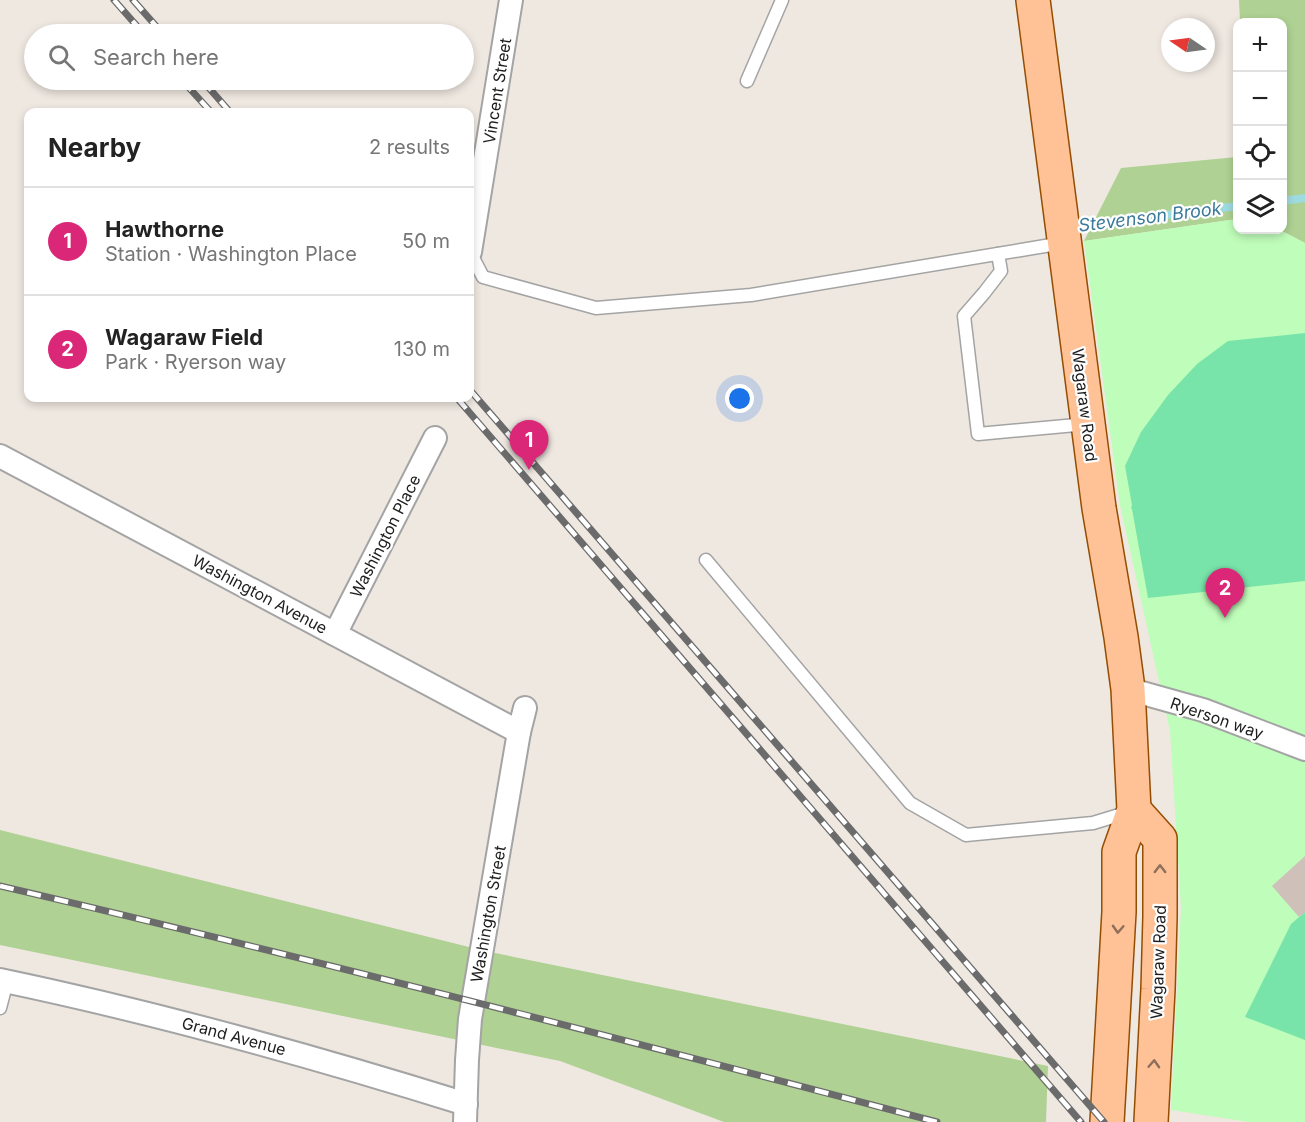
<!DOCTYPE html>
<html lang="en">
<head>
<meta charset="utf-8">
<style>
	body { margin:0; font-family:Inter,sans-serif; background:#f2f2f2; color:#222 }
	.controls { position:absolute; right:18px; top:18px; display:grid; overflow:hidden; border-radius:12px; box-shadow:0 3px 9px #0003 }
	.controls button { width:54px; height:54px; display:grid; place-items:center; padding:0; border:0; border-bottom:2px solid #e0e0e0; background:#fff; color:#222; font:30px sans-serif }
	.compass { position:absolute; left:1161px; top:18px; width:54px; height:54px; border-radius:50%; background:#fff; box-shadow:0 3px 9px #0003; rotate:283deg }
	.you { position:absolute; left:740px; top:399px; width:21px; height:21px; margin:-15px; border:4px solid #fff; border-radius:50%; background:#1a73e8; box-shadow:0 0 0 9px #1a73e833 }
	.badge { display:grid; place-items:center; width:39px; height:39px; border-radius:50%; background:#db2777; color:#fff; font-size:20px; font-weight:700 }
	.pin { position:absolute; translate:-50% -50px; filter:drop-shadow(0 2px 3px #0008) }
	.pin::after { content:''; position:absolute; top:32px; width:21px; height:18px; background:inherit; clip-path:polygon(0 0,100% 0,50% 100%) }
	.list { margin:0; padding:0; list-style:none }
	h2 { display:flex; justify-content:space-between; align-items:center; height:78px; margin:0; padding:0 24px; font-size:26px }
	h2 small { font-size:20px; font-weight:400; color:#767676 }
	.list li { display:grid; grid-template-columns:39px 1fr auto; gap:18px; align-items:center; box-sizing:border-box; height:108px; padding:0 24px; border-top:2px solid #e0e0e0 }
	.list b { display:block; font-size:22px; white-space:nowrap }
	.list p { margin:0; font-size:20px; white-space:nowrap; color:#767676 }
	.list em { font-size:20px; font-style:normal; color:#767676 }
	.icon { flex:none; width:33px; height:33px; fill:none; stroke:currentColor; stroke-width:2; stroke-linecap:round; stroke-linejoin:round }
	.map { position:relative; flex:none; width:1305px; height:1122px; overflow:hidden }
	.search { position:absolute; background:#fff; box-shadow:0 3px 9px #0003; left:24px; top:24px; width:450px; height:66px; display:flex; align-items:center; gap:15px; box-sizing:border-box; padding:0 21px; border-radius:33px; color:#767676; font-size:22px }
	.panel { position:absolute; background:#fff; box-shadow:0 3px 9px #0003; left:24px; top:108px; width:450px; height:294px; border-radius:12px }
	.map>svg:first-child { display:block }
	.forest { fill:#afd193 }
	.park { fill:#bffdba }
	.pitch { fill:#79e4aa }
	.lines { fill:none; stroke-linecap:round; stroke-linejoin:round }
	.stream { stroke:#9edbe0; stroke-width:8 }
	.building { fill:#cfc0ba }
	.service-casing { stroke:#a4a4a4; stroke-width:15 }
	.minor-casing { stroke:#a4a4a4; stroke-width:26 }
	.primary-casing { stroke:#954d00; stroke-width:36 }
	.service { stroke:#fff; stroke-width:12 }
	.minor { stroke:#fff; stroke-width:22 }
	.primary { stroke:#ffc196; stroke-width:33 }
	.rail-casing { stroke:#6b6b6b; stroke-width:7 }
	.rail { stroke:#fff; stroke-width:4.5; stroke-dasharray:14; stroke-linecap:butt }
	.oneway { stroke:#8e6f5a }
	.labels { text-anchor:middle; stroke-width:4.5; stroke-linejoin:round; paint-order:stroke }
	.street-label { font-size:16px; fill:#1d1d1d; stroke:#fff }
	.water-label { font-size:18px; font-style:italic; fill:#3b7a9b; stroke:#fff }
</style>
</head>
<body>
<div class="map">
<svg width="1305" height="1122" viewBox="0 0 1305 1122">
	<rect width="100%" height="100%" fill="#efe8e1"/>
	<!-- forest -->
	<g class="forest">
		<polygon points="1239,0 1305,0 1305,243 1280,230 1282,230 1282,22 1240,22"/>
		<polygon points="1237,157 1237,219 1084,241 1121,168"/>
		<polygon points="0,830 485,951 1048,1066 1046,1122 724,1122 560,1061 0,945"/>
	</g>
	<!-- park -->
	<polygon class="park" points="1237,219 1238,230 1280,230 1305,243 1305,1122 1249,1122 1171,1110 1181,908 1170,731 1120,505 1084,241"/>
	<!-- pitch -->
	<g class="pitch">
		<polygon points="1305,333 1305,581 1148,598 1132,509 1131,508 1132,505 1125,466 1141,432 1168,395 1197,364 1228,341"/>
		<polygon points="1305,912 1305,1040 1245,1017 1291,924"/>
	</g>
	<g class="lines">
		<!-- stream -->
		<g class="stream">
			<polyline points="1282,201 1305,198"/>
			<polyline points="1069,227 1238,206"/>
		</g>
	</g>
	<!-- building -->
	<polygon class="building" points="1305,856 1305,912 1299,917 1272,886"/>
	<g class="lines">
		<!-- service casing -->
		<g class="service-casing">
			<g id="service">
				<polyline points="747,81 782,0"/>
				<polyline points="470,252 483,277 596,308 751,295 1063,243"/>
				<polyline points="998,254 1001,271 984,293 964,316 978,434 1087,424"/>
				<polyline points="706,560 910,803 966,835 1093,823 1129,812"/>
				<polyline points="0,1008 7,981"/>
			</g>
		</g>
		<!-- minor casing -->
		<g class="minor-casing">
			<g id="minor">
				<polyline points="470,252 511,0"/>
				<polyline points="0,456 519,732"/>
				<polyline points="335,634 435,438"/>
				<polyline points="1128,689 1203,710 1305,749"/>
				<path d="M0 980C158 1013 312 1056 466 1104"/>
				<polyline points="465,1122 467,1060 470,1019 519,732 525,708"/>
			</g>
		</g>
		<!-- primary casing -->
		<g class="primary-casing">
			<g id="primary">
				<polyline points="1033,0 1099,508 1121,637 1128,689 1134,810 1119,852 1119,912 1107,1122"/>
				<polyline points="1134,810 1160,839 1160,917 1158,989 1151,1122"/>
			</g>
		</g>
		<!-- service -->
		<use href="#service" class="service"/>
		<!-- minor -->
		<use href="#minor" class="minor"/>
		<!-- primary -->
		<use href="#primary" class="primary"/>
		<!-- rail casing -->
		<g class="rail-casing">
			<g id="rail">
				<polyline points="114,0 144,34"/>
				<polyline points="133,0 163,34"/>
				<polyline points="182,80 211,112"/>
				<polyline points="202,80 230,112"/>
				<polyline points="470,390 1104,1122"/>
				<polyline points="457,398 1081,1122"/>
				<path d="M0 886C313 959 625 1040 937 1122"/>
			</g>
		</g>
		<!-- rail -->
		<use href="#rail" class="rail"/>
	</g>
	<!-- one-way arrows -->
	<defs><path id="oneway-chevron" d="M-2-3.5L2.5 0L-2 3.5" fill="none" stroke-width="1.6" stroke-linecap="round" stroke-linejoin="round" transform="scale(1.5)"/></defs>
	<g class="oneway">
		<use href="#oneway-chevron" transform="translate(1160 869) rotate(-90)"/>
		<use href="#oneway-chevron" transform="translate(1118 929) rotate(93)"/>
		<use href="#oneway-chevron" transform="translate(1154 1064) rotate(-87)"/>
	</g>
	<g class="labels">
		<!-- street labels -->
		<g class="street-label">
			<text transform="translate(497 91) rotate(-81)" y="6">Vincent Street</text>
			<text transform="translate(1085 405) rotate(83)" y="6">Wagaraw Road</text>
			<text transform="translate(385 536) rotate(-63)" y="6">Washington Place</text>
			<text transform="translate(260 594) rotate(28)" y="6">Washington Avenue</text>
			<text transform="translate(1217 718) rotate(19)" y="6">Ryerson way</text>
			<text transform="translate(488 914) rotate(-80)" y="6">Washington Street</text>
			<text transform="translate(1158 962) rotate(-88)" y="6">Wagaraw Road</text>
			<text transform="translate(234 1036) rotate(15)" y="6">Grand Avenue</text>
		</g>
		<!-- water labels -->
		<g class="water-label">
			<text transform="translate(1150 217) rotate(-7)" y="6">Stevenson Brook</text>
		</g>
	</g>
</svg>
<div class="controls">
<button>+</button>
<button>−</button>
<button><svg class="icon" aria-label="locate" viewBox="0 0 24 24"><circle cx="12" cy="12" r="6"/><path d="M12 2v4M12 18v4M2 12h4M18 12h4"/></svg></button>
<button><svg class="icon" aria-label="layers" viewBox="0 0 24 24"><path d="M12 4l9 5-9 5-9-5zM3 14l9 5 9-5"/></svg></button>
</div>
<svg class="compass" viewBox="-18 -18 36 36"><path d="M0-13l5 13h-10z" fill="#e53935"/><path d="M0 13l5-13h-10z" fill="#767676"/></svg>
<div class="you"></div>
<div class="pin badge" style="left:529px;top:470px">1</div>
<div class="pin badge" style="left:1225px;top:618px">2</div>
<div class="search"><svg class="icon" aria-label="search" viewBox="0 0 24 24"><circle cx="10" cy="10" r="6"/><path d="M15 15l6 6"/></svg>Search here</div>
<section class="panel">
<h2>Nearby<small>2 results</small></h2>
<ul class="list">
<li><span class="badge">1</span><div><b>Hawthorne</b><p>Station · Washington Place</p></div><em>50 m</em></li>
<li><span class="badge">2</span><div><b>Wagaraw Field</b><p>Park · Ryerson way</p></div><em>130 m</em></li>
</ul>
</section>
</div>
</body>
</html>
